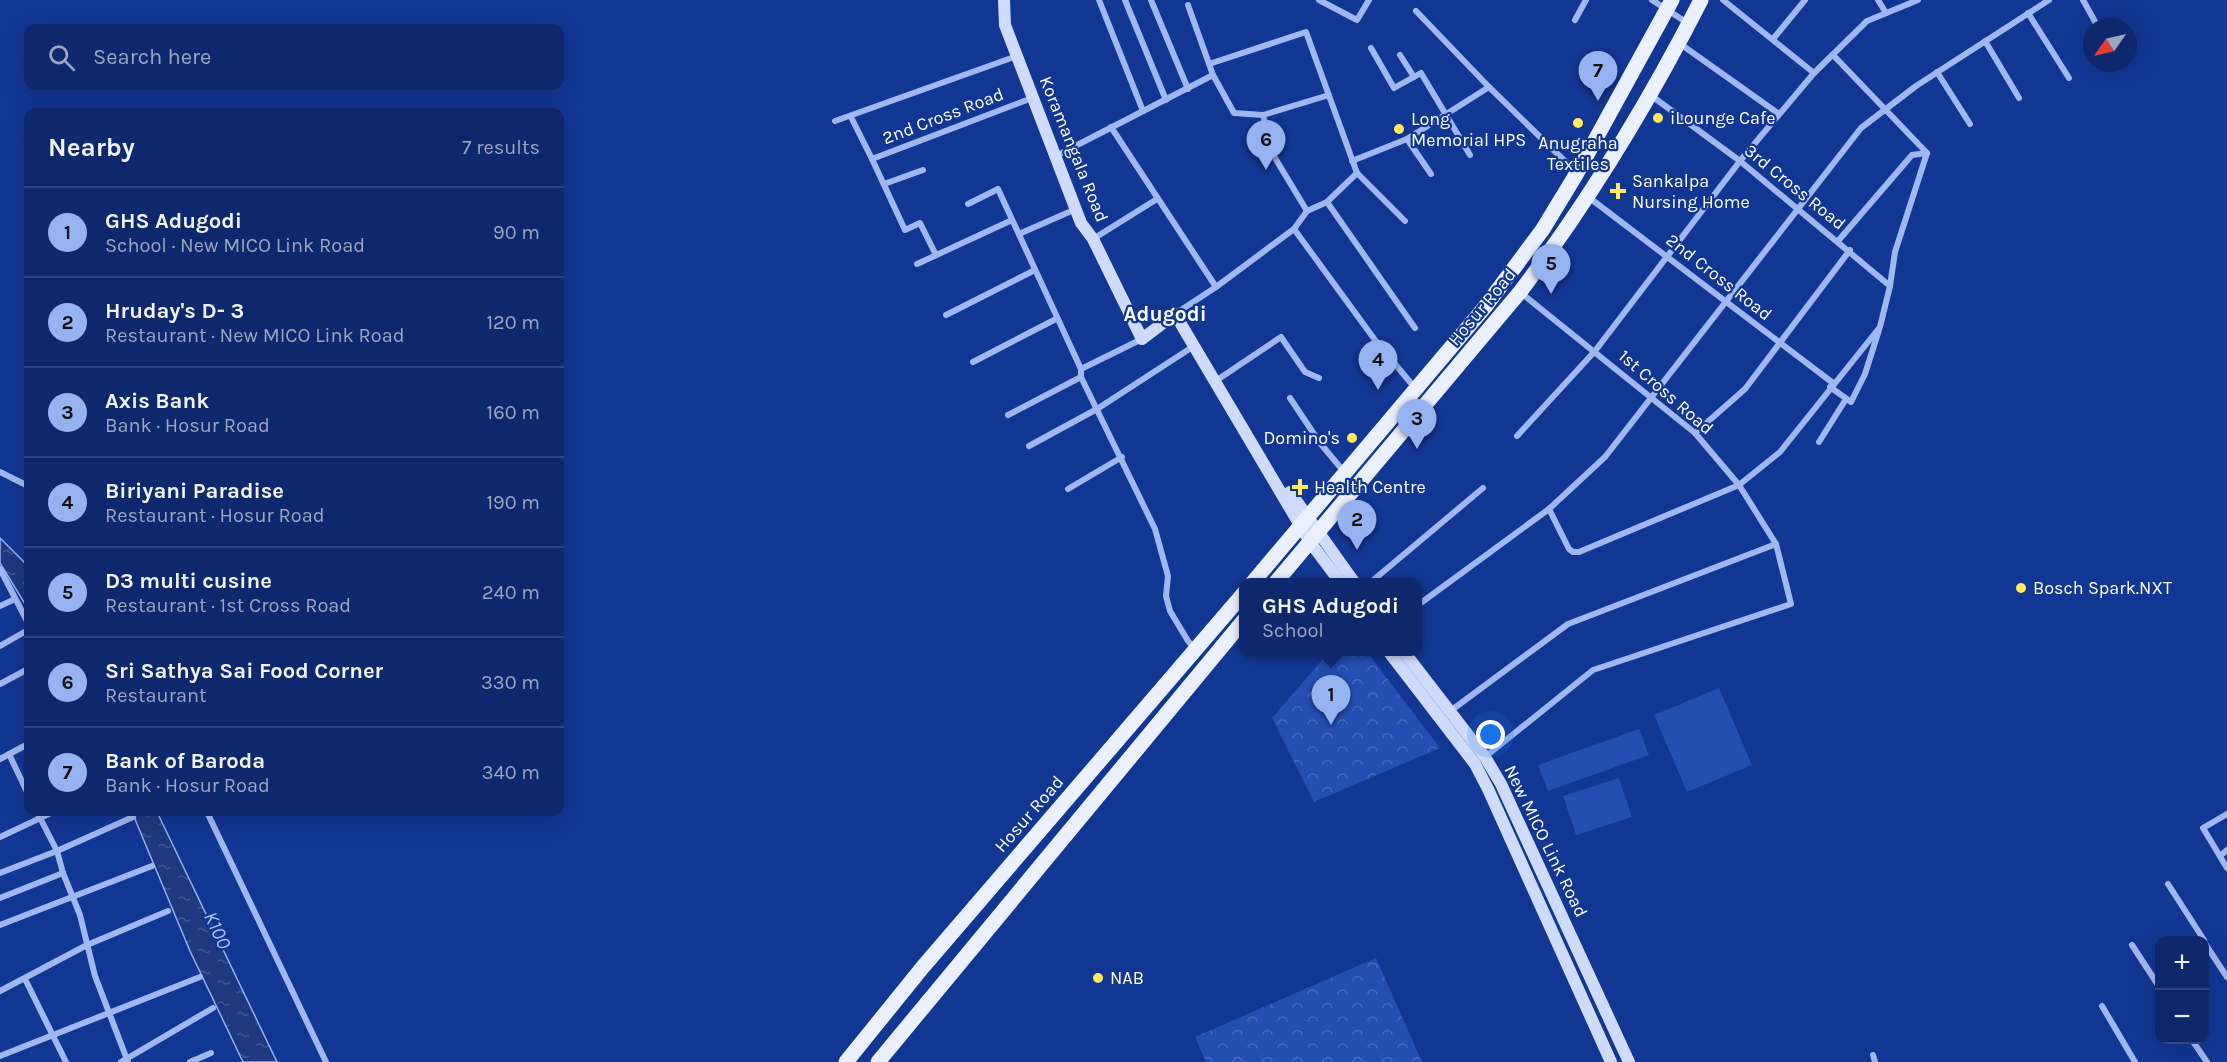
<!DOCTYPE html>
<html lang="en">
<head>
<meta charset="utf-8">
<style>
	body { margin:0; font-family:Karla,sans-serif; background:#173073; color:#f1f3f6 }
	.controls { position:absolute; right:18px; bottom:18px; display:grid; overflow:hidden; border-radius:12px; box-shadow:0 6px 24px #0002 }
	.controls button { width:54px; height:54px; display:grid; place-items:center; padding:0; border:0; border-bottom:2px solid #2e4481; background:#0e286e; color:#f1f3f6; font:30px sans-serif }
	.compass { position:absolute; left:2083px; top:18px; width:54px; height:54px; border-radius:50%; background:#0e286e; box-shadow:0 6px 24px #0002; rotate:236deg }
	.you { position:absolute; left:1491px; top:735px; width:21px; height:21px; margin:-15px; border:4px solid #fff; border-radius:50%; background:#1a73e8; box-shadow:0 0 0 9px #1a73e833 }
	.badge { display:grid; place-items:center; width:39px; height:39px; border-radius:50%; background:#95b2f1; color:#111; font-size:20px; font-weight:700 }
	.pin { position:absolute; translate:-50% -50px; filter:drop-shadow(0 2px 3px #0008) }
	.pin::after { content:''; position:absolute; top:32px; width:21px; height:18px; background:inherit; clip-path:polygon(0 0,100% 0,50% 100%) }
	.popup { position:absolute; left:1239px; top:578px; width:183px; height:78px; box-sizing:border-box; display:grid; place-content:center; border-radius:12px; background:#0e286e; filter:drop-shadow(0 2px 4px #0005); font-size:20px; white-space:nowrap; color:#9ba6c2 }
	.popup b { font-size:22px; color:#f1f3f6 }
	.popup::after { content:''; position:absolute; left:50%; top:100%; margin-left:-12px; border:12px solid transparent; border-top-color:#0e286e }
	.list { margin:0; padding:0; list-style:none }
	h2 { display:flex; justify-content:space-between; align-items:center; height:78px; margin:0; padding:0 24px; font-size:26px }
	h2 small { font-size:20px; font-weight:400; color:#9ba6c2 }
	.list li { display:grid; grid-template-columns:39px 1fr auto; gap:18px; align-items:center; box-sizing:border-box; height:90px; padding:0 24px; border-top:2px solid #2e4481 }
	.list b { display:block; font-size:22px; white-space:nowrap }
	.list p { margin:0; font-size:20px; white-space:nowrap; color:#9ba6c2 }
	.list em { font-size:20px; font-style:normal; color:#9ba6c2 }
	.icon { flex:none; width:33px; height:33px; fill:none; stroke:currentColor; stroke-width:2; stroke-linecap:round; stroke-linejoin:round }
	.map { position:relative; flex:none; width:2227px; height:1062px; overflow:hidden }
	.search { position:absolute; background:#0e286e; box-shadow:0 6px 24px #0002; left:24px; top:24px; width:540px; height:66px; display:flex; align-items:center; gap:15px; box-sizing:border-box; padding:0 21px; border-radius:12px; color:#9ba6c2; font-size:22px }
	.panel { position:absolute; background:#0e286e; box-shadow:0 6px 24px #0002; left:24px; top:108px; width:540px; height:708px; border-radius:12px }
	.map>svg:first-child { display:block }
	.forest { fill:url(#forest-crowns) }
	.pitch { fill:#244eb2 }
	.water { fill:url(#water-ripples); stroke:#92b0f6; stroke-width:1.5 }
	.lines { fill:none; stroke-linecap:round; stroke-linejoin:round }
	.street { stroke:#a0b8f2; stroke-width:6 }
	.secondary { stroke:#cfdbfc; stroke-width:12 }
	.primary { stroke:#ebf0ff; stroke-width:15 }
	.poi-dot { fill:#ffea61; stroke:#123693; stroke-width:2 }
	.labels { text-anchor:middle; stroke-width:4.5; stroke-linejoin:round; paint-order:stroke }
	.street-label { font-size:18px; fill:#fff; stroke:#123693 }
	.poi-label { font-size:18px; fill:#fff; stroke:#123693; text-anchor:start }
	.water-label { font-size:20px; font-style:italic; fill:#acc3f9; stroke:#123693 }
	.quarter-label { font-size:21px; font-weight:bold; fill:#fff; stroke:#123693 }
</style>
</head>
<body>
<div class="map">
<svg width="2227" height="1062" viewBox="0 0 2227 1062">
	<defs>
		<pattern id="forest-crowns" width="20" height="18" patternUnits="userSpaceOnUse" patternTransform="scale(1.5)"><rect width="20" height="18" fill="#244eb2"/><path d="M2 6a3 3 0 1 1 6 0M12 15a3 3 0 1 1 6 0" fill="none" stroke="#4569be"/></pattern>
		<pattern id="water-ripples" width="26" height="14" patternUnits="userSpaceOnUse" patternTransform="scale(1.5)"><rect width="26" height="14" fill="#1e3980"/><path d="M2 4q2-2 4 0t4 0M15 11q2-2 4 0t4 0" fill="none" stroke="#405793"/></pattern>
	</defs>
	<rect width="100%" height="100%" fill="#123693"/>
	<!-- forest -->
	<g class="forest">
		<polygon points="1329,652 1367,652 1440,748 1314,802 1272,718"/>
		<polygon points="1376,958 1422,1062 1206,1062 1195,1037"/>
	</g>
	<!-- pitch -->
	<g class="pitch">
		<polygon points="1719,688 1752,765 1687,792 1654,715"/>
		<polygon points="1639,729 1649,755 1548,791 1538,765"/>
		<polygon points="1619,778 1632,817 1576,835 1563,796"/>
	</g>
	<!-- water -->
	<g class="water">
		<polygon points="0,538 28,566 28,609 0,563"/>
		<polygon points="132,812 157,812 277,1062 243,1062 190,951"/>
	</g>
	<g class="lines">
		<!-- street -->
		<g class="street">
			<polyline points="1099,0 1143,111"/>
			<polyline points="1125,0 1166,100"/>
			<polyline points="1151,0 1188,89"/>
			<polyline points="1319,0 1357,20 1369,0"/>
			<polyline points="1652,0 1689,24"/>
			<polyline points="1723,0 1814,73"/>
			<polyline points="1878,0 1886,13"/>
			<polyline points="2083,0 2098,27"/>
			<polyline points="1416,11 1489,87 1577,173"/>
			<polyline points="2028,13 2069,78"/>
			<polyline points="1575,20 1586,0"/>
			<polyline points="1773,39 1805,0"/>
			<polyline points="1985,41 2019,98"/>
			<polyline points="1679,43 1779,114"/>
			<polyline points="1371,48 1394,88 1421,73 1470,155"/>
			<polyline points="1400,55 1414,77"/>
			<polyline points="1834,56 1927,153"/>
			<polyline points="1209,64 1306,32 1357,173 1405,221"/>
			<polyline points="1937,72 1970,124"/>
			<polyline points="1213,75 1234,113 1263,115 1329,95"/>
			<polyline points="1649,94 1740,161 1890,286"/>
			<polyline points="1263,115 1275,158 1307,211"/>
			<polyline points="851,117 872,159 1032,98"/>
			<polyline points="835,121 1017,56"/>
			<polyline points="1111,127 1216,287"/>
			<polyline points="1407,139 1431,174"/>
			<polyline points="1056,156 1213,75 1188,5"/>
			<polyline points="872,159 905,230 920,223 936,255"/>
			<polyline points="1352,161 1407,139 1489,87"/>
			<polyline points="884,184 923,170"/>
			<polyline points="1587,196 1833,383"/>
			<polyline points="1327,202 1415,328"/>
			<polyline points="968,204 998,189 1081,369 1081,377 1155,529 1168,576 1166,596 1170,611 1188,641 1196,650"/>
			<polyline points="1294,229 1375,340 1415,388"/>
			<polyline points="1019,234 1076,209"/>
			<polyline points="1093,239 1157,199"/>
			<polyline points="1838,241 1912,155 1927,153"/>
			<polyline points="917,264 1012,220"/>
			<polyline points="1175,314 1216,287 1294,229 1307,211 1327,202 1357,173"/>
			<polyline points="946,315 1035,270"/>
			<polyline points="973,362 1056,319"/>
			<polyline points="1081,369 1142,339"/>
			<polyline points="1217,380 1281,337 1305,372 1319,378"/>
			<polyline points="1830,387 1851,402 1865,374 1879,330"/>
			<polyline points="1290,398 1320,443 1345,473"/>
			<polyline points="1008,415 1081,377"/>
			<polyline points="1695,433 1745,389 1850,250"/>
			<polyline points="1517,436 1595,351 1740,161 1814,73 1867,21 1918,0"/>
			<polyline points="1819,442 1846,399"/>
			<polyline points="1029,446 1097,409 1194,346"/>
			<polyline points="0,472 28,486"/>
			<polyline points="1068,489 1122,457"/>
			<polyline points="1549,509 1569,549 1573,552 1579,552 1739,485 1780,452 1880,327 1890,286 1895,252 1927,153"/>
			<polyline points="0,569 28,623"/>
			<polyline points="1371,582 1483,488"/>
			<polyline points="1418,605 1549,509 1605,457 1861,128 1916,86 2049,0"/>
			<polyline points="0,606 15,599"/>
			<polyline points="0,646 28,630"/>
			<polyline points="0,684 28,669"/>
			<polyline points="1449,712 1568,624 1776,544"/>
			<polyline points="9,754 28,794"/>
			<polyline points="1485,757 1593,670 1791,604 1776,544 1739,485 1695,433 1521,293"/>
			<polyline points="0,759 28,744"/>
			<polyline points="37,812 57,851 63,873 80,915 95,976 128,1062"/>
			<polyline points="207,812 326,1062"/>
			<polyline points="2227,814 2203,828 2227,868"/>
			<polyline points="0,837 53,812"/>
			<polyline points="2220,856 2227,850"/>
			<polyline points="0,873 57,851 133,817"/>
			<polyline points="2168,884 2204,940"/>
			<polyline points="0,898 63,873"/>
			<polyline points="0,925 152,866"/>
			<polyline points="2204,942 2227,977"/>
			<polyline points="2132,945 2160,988"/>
			<polyline points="25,979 66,1062"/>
			<polyline points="0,991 87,945 168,911"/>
			<polyline points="2102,1006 2135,1062"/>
			<polyline points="2192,1040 2207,1062"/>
			<polyline points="1873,1055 1875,1062"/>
			<polyline points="0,1056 200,977"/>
			<polyline points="121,1062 213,1008"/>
			<polyline points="190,1062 211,1053"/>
		</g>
		<!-- secondary -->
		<g class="secondary">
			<polyline points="1004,0 1005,25 1081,223 1093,239 1142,339 1175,314 1310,542 1340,582"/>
			<polyline points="1290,492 1354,582"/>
			<polyline points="1389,652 1475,764 1488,789 1611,1062"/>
			<polyline points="1404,652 1485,757 1501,784 1629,1062"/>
		</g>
		<!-- primary -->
		<g class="primary">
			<polyline points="1253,582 1485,307 1543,229 1577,173 1672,0"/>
			<path d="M1276 582 1520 292C1588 202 1650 100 1701 0"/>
			<polyline points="846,1062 922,968 1244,593"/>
			<polyline points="878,1062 1244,620"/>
		</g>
	</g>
	<!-- markers -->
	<g class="poi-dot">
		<circle cx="1658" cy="118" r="6"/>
		<circle cx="1578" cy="123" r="6"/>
		<circle cx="1399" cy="129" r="6"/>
		<path d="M1615 182h6v6h6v6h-6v6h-6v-6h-6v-6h6z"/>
		<circle cx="1352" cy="438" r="6"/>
		<path d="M1297 478h6v6h6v6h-6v6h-6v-6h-6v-6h6z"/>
		<circle cx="2021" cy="588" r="6"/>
		<circle cx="1098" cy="978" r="6"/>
	</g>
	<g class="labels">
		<!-- street labels -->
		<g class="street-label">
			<text transform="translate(943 116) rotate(-21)" y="6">2nd Cross Road</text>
			<text transform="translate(1074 149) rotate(68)" y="6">Koramangala Road</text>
			<text transform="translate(1795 187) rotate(39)" y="6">3rd Cross Road</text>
			<text transform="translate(1719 277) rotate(38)" y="6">2nd Cross Road</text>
			<text transform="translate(1482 307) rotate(-50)" y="6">Hosur Road</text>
			<text transform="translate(1666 392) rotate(41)" y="6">1st Cross Road</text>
			<text transform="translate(1029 814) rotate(-49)" y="6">Hosur Road</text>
			<text transform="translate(1546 841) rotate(64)" y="6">New MICO Link Road</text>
		</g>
		<!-- poi labels -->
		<g class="poi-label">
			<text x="1670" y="124">iLounge Cafe</text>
			<text x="1411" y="125">Long<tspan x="1411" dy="21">Memorial HPS</tspan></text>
			<text x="1578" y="149" text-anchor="middle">Anugraha<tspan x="1578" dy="21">Textiles</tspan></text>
			<text x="1632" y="187">Sankalpa<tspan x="1632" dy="21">Nursing Home</tspan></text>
			<text x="1340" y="444" text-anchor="end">Domino's</text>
			<text x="1314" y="493">Health Centre</text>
			<text x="2033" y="594">Bosch Spark.NXT</text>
			<text x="1110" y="984">NAB</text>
		</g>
		<!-- water labels -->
		<g class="water-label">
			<text transform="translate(218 930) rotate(65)" y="7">K100</text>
		</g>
		<!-- quarter labels -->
		<g class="quarter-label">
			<text x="1165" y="321">Adugodi</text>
		</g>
	</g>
</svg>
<div class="controls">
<button>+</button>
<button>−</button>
</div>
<svg class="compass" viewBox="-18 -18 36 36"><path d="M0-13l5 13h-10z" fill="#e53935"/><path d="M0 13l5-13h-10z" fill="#9ba6c2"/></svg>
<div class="you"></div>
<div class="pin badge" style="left:1331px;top:725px">1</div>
<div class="popup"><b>GHS Adugodi</b>School</div>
<div class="pin badge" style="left:1357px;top:550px">2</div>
<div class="pin badge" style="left:1417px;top:449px">3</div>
<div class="pin badge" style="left:1378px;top:390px">4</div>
<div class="pin badge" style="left:1551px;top:294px">5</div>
<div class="pin badge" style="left:1266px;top:170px">6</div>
<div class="pin badge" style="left:1598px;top:101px">7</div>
<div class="search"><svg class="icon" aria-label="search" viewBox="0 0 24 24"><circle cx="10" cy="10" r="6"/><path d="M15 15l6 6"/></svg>Search here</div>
<section class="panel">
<h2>Nearby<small>7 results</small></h2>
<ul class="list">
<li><span class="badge">1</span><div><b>GHS Adugodi</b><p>School · New MICO Link Road</p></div><em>90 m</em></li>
<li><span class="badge">2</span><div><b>Hruday's D- 3</b><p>Restaurant · New MICO Link Road</p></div><em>120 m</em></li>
<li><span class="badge">3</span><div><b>Axis Bank</b><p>Bank · Hosur Road</p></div><em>160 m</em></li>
<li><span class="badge">4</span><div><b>Biriyani Paradise</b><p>Restaurant · Hosur Road</p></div><em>190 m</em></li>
<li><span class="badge">5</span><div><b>D3 multi cusine</b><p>Restaurant · 1st Cross Road</p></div><em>240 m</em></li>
<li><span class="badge">6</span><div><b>Sri Sathya Sai Food Corner</b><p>Restaurant</p></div><em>330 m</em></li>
<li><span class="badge">7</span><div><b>Bank of Baroda</b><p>Bank · Hosur Road</p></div><em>340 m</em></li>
</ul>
</section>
</div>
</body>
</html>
